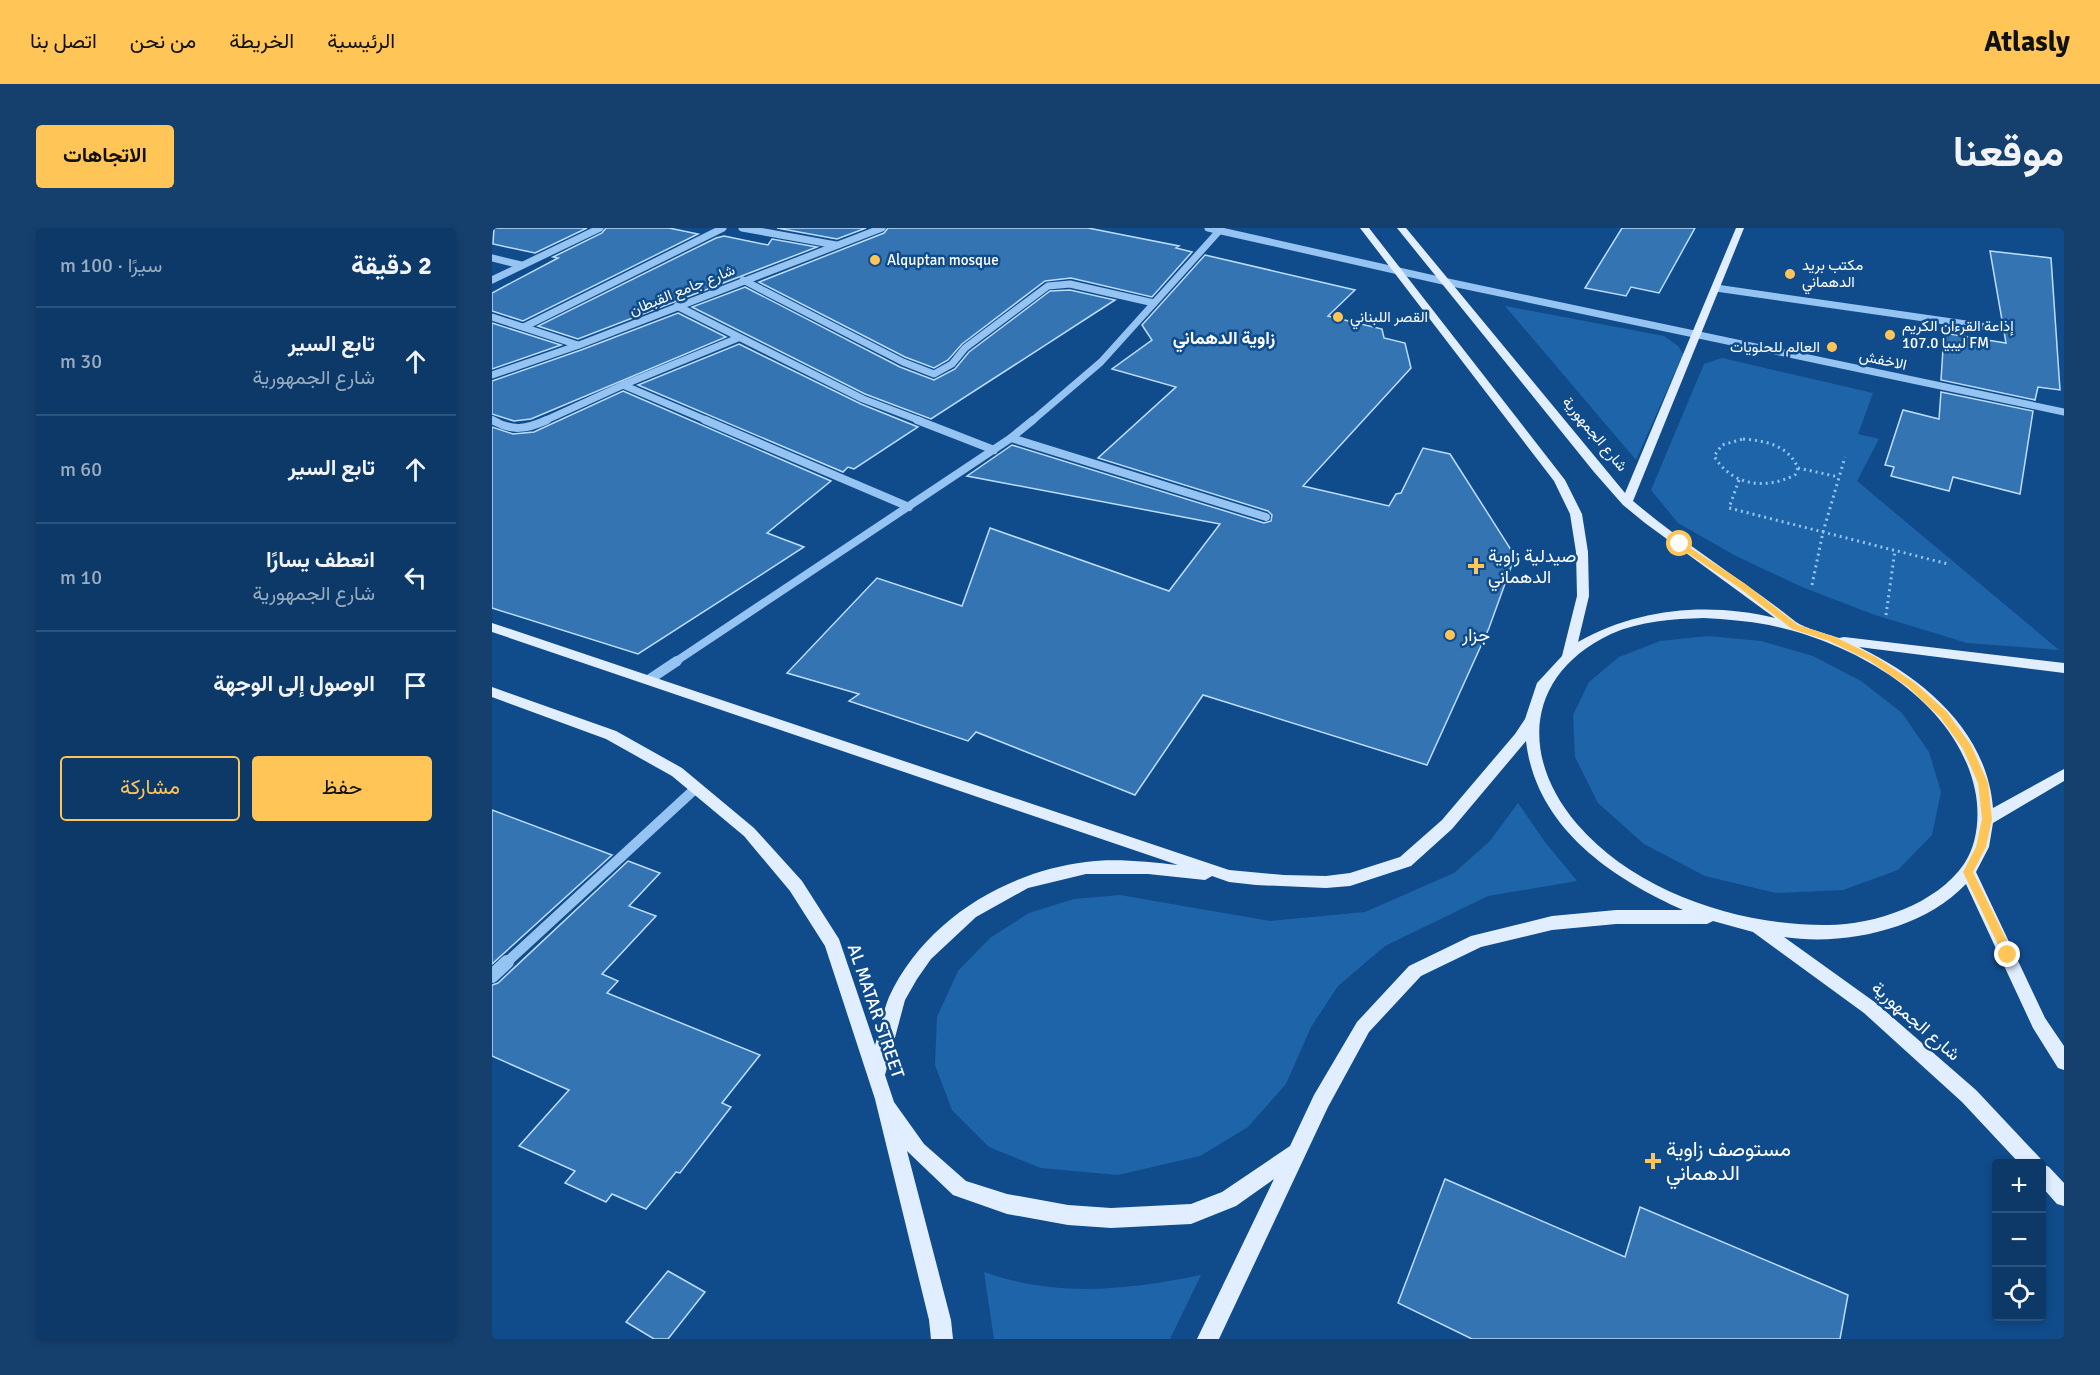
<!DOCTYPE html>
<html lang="ar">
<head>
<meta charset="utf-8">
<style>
	body { margin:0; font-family:Signika,Vazirmatn,sans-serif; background:#15406e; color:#f1f3f6; direction:rtl }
	.controls { position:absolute; right:18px; bottom:18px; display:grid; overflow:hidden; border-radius:6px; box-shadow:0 3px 9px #0003 }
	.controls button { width:54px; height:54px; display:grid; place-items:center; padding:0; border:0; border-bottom:2px solid #2c537c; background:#0c3968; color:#f1f3f6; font:30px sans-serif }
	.stop { position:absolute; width:18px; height:18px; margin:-14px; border:4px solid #ffc657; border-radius:50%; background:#fff }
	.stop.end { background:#ffc657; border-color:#fff; box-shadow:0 2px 6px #0008 }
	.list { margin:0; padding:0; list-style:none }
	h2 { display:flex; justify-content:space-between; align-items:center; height:78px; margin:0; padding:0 24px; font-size:26px }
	h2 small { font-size:20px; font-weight:400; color:#9aacc0 }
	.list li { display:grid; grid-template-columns:39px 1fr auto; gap:18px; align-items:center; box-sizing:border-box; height:108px; padding:0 24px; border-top:2px solid #2c537c }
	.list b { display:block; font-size:22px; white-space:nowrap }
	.list p { margin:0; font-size:20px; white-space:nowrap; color:#9aacc0 }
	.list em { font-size:20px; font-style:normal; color:#9aacc0 }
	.actions { display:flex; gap:12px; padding:18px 24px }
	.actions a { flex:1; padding:14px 0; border:2px solid #ffc657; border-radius:6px; text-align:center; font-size:21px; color:#ffc657 }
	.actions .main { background:#ffc657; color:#111 }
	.icon { flex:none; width:33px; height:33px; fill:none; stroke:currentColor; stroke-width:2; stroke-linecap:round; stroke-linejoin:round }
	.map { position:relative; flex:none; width:1572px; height:1111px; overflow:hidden; direction:ltr; border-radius:6px }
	header { display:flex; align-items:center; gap:36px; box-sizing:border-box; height:84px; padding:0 30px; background:#ffc657; color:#111 }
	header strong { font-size:28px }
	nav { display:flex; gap:33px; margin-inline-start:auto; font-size:21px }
	.intro { display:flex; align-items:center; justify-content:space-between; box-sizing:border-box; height:144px; padding:0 36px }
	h1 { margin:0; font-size:42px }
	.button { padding:15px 27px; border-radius:6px; background:#ffc657; color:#111; font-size:21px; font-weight:700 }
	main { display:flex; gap:36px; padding:0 36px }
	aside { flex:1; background:#0c3968; border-radius:6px; box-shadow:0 3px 9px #0003 }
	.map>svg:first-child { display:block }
	.green { fill:#1e64a9 }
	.building { fill:#3474b3; stroke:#bdddfd; stroke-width:1.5 }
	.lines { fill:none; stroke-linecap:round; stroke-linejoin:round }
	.path { stroke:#96c4f2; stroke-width:3; stroke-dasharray:2 4; stroke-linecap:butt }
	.minor-far3 { stroke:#96c4f2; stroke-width:7 }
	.minor-far2 { stroke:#96c4f2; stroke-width:8 }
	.minor-far1 { stroke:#96c4f2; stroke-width:10 }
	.minor { stroke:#96c4f2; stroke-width:14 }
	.major { fill:#e1eeff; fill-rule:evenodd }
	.route { fill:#ffc657 }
	.poi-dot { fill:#ffc657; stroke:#104c8b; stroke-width:2 }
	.labels { text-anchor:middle; stroke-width:5; stroke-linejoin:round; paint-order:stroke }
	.far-poi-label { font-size:15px; fill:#fff; stroke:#104c8b; text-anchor:start }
	.far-street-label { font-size:15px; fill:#fff; stroke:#104c8b }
	.far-quarter-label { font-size:18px; font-weight:bold; fill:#fff; stroke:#104c8b }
	.poi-label { font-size:18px; fill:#fff; stroke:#104c8b; text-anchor:start }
	.street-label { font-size:18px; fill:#fff; stroke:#104c8b }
	.near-poi-label { font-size:21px; fill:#fff; stroke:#104c8b; text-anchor:start }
</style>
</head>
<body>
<header>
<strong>Atlasly</strong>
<nav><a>الرئيسية</a><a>الخريطة</a><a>من نحن</a><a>اتصل بنا</a></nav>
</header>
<div class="intro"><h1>موقعنا</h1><a class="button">الاتجاهات</a></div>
<main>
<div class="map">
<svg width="1572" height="1111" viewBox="0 0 1572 1111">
	<rect width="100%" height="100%" fill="#104c8b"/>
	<!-- green -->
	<g class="green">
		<polygon points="1013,78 1172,108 1186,118 1191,126 1144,232"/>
		<polygon points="1230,130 1381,165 1366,206 1387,211 1365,253 1567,422 1475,415 1383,387 1310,359 1242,327 1186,295 1159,262 1212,136"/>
		<polygon points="1216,408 1269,413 1321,428 1369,453 1410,485 1437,524 1449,564 1440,607 1406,642 1351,662 1284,665 1213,648 1152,616 1106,575 1083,529 1081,487 1097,454 1127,429 1168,413"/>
		<polygon points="1026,575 1053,614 1085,653 996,668 893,718 846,758 819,799 794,856 756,899 708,928 626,947 549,940 497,919 460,882 443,837 445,789 466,743 498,710 537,685 582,671 628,667 778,693 873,684 962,645 998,613"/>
		<path d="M492 1044C566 1070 634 1062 709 1047L678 1111H502Z"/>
	</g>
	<!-- building -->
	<g class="building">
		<polygon points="2,0 95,0 43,25 1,16"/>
		<polygon points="114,0 177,0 206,6 31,93 0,83 0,65 66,30 61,29 110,5"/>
		<polygon points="285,0 374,0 345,11"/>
		<polygon points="396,0 596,0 687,18 684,20 700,24 660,69 579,50 553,53 470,116 456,132 442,140 413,129 267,54 392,5"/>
		<polygon points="1130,0 1203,0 1167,65 1139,59 1134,68 1093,60"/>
		<polygon points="232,8 276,17 280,11 325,19 86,111 46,98 224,10"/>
		<polygon points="1498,23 1559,30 1568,162 1546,159 1543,172 1449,152 1452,105 1514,115"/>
		<polygon points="713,27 863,62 836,88 890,101 892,110 913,115 919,140 811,258 897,278 904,266 909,265 931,220 958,226 1023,328 997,400 935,537 711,467 643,567 484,504 476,513 357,473 367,466 295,445 385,350 470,378 498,300 677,363 728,296 475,248 520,217 772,295 779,293 780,287 776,283 606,230 684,159 620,141 660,112 650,97"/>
		<polygon points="253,59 408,139 442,152 463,141 477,124 558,63 578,62 623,72 439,191 373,166 200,79"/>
		<polygon points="186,85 234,109 39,191 22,193 0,186 0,153 89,122"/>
		<polygon points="0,95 69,117 0,141"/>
		<polygon points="247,116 369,176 426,199 362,241 356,239 351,244 146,157"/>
		<polygon points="131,163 339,253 275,305 312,319 146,426 0,380 0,199 21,206 42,204"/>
		<polygon points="1449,164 1541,183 1528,266 1461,249 1457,263 1399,248 1402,239 1393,237 1411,182 1447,191"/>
		<polygon points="0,582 120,627 0,736"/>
		<polygon points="136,633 168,645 137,678 164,688 110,746 126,753 115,765 268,827 230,875 239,879 188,945 184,944 154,981 120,966 114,974 73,955 83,943 27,918 77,862 0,828 0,757 6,755"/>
		<polygon points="953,951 1133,1029 1148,979 1356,1067 1348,1111 980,1111 906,1075"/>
		<polygon points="176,1043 213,1064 176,1111 162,1111 134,1094"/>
	</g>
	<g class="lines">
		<!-- path -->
		<g class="path">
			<path d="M1251 211C1274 213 1296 217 1306 240L1303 247C1273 262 1240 258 1222 228L1230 217Z"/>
			<polyline points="1306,240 1347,249"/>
			<polyline points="1247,252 1237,280 1456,336"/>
			<polyline points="1320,357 1331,304 1353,229"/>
			<polyline points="1394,387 1403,322"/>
		</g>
		<!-- minor-far3 -->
		<g class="minor-far3">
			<polyline points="250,0 344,17"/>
			<polyline points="716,0 951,53 1572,184"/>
			<polyline points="0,30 29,37"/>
			<polyline points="0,52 108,0"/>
			<polyline points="251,52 411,134 442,146 460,136 473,120 556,58 578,56 662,75"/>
			<polyline points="1224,60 1502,100"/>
			<polyline points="185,78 371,171 429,193"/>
			<polyline points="0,89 86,117"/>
			<polyline points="32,99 231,0"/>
			<polyline points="0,147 87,117 390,0"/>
			<polyline points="131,157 216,193"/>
			<polyline points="0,192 2,193"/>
			<polyline points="52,193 131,157 246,110"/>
			<polyline points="540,193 609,134 728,2"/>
		</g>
		<!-- minor-far2 -->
		<g class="minor-far2">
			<path d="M0 192C20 204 35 201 55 192"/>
			<polyline points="213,192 417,279"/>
			<polyline points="425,192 502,222"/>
			<polyline points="519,210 774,289"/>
			<polyline points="183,434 519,210 541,192"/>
		</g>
		<!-- minor-far1 -->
		<g class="minor-far1">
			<polyline points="158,451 185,433"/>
			<polyline points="14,735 204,560"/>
		</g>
		<!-- minor -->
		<polyline class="minor" points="0,748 15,734"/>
		<!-- major -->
		<path class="major" d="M868 0H877L1073 252 1090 286 1096 324 1097 368 1086 414C1146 380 1217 374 1283 390L1153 295 1131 277 1102 244 905 0H914L1133 265 1244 0H1252L1141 273C1193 317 1251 352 1304 394 1312 400 1336 406 1347 410L1352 409 1572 435V445L1367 419C1433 451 1495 504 1501 580L1572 541V553L1501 595 1497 619 1484 644 1553 790 1572 818V842L1566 840 1541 800 1474 656C1430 702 1352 718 1292 709L1384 775 1484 862 1548 930 1551 936 1557 939 1572 955V978L1565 976 1550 959V936H1528L1470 874 1372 785 1261 704 1221 693 1215 696H1124L1060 702 989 719 929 748 877 804 836 879 727 1111H705L782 951 744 978 699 996 619 1000 576 997 515 986 461 967 415 923 459 1092 461 1111H439L437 1092 383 871 333 718 298 663 252 608 180 548 114 511 0 469V459L124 503 190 540 262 600 310 653 347 711 383 817C388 801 391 784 397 769 432 693 513 644 594 634 623 630 656 634 686 637L0 404V395L737 642 792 647 834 648 858 645 908 629 950 592 1023 506 1033 491 1045 455 1070 428 1085 368 1084 324 1078 286 1062 253ZM1212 390C1234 391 1255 393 1277 397 1361 414 1464 471 1483 562 1488 586 1486 615 1472 636 1445 676 1382 697 1336 697 1249 698 1144 665 1085 596 1027 528 1034 446 1119 406 1148 393 1181 391 1212 390ZM1034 513C1044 599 1118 649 1191 682H1124L1060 688 979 708 917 738 865 794 822 867 798 918 730 964 699 976 619 980 576 977 515 966 474 953 432 916 402 874 393 847 413 772 425 751 439 731 484 689 536 660 594 646H656L713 652 720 648 737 654 764 657 834 660 858 658 919 638 960 601Z"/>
	</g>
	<!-- route -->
	<polygon class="route" points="1185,315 1191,315 1252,355 1306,397 1343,409 1384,429 1423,455 1455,484 1479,517 1496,555 1500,591 1494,619 1481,644 1522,727 1520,731 1513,731 1471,644 1484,619 1490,591 1486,555 1471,521 1448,489 1416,459 1378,433 1337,413 1300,401 1246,359 1185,318"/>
	<!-- markers -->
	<g class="poi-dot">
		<circle cx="383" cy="32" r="6"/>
		<circle cx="1298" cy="46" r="6"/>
		<circle cx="846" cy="89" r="6"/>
		<circle cx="1398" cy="107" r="6"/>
		<circle cx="1340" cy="119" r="6"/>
		<path d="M981 329h6v6h6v6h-6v6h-6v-6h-6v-6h6z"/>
		<circle cx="958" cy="407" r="6"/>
		<path d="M1158 924h6v6h6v6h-6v6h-6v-6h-6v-6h6z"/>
	</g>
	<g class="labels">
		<!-- far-poi labels -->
		<g class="far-poi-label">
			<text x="395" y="37">Alquptan mosque</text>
			<text x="1310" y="42">مكتب بريد<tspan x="1310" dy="17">الدهماني</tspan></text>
			<text x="858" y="94">القصر اللبناني</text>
			<text x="1410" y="103">إذاعة القرءان الكريم<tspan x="1410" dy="17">ليبيا 107.0 FM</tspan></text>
			<text x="1328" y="124" text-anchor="end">العالم للحلويات</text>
		</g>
		<!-- far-street labels -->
		<g class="far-street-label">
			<text transform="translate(190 62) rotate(-22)" y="5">شارع جامع القبطان</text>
			<text transform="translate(1391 132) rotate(12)" y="5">الاخفش</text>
			<text transform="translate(1103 206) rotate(50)" y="5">شارع الجمهورية</text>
		</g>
		<!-- far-quarter labels -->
		<g class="far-quarter-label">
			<text x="732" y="116">زاوية الدهماني</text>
		</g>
		<!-- poi labels -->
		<g class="poi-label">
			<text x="996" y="334">صيدلية زاوية<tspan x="996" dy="21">الدهماني</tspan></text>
			<text x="970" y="413">جزار</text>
		</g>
		<!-- street labels -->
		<g class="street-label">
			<text transform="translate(384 783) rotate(71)" y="6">AL MATAR STREET</text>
			<text transform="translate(1424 793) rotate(41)" y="6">شارع الجمهورية</text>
		</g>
		<!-- near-poi labels -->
		<g class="near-poi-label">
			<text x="1174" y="928">مستوصف زاوية<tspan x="1174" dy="24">الدهماني</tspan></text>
		</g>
	</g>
</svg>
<div class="controls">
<button>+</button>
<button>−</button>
<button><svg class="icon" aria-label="locate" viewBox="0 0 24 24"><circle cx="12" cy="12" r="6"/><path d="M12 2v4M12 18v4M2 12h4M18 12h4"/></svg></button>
</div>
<div class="stop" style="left:1188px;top:316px"></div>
<div class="stop end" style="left:1516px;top:727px"></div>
</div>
<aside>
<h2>2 دقيقة<small>سيرًا · 100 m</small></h2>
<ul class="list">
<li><svg class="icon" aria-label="ahead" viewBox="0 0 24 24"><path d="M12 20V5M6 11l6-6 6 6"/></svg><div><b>تابع السير</b><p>شارع الجمهورية</p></div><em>30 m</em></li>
<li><svg class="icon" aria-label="ahead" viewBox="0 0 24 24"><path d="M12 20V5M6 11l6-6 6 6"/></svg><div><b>تابع السير</b></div><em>60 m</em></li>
<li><svg class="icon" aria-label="left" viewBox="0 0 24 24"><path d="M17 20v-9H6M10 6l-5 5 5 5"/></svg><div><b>انعطف يسارًا</b><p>شارع الجمهورية</p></div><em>10 m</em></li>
<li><svg class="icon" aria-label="arrive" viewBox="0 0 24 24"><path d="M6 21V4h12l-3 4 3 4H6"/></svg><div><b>الوصول إلى الوجهة</b></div></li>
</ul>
<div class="actions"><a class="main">حفظ</a><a>مشاركة</a></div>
</aside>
</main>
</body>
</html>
